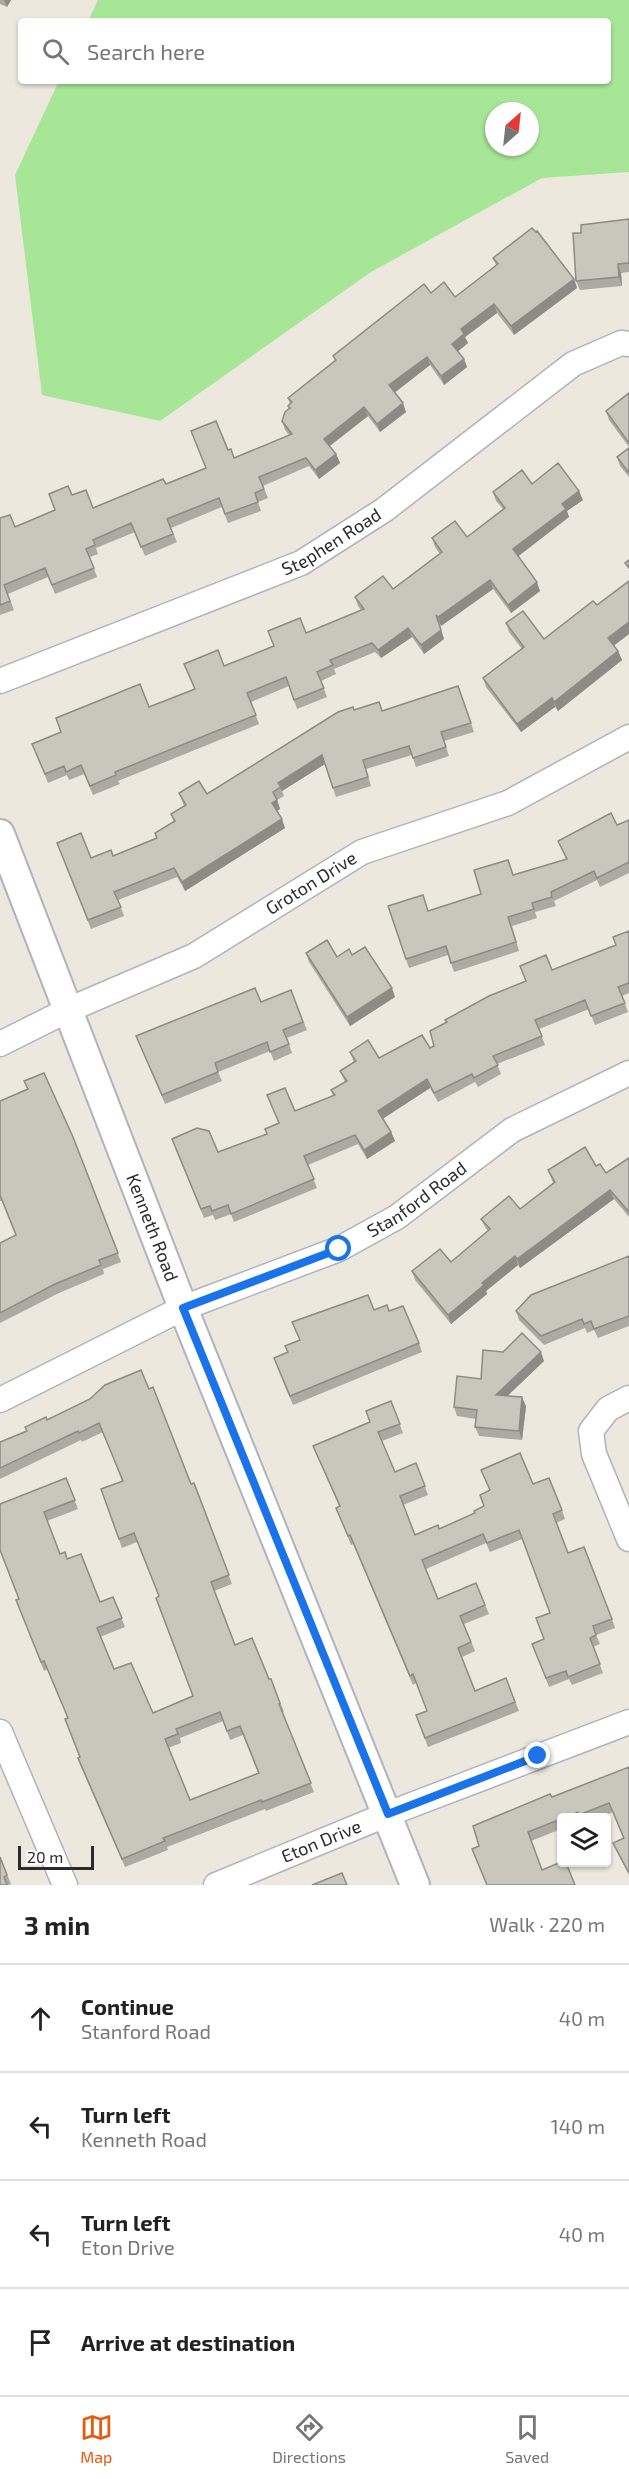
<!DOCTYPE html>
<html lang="en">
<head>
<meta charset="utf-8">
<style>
	body { margin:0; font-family:"Exo 2",sans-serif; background:#f6f6f6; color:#222 }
	.controls { position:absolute; right:18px; bottom:18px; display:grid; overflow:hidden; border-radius:6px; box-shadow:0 2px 4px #0004 }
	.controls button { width:54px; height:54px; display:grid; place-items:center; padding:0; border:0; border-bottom:2px solid #e0e0e0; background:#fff; color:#222; font:30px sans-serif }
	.compass { position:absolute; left:485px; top:102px; width:54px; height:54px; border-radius:50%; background:#fff; box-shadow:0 2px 4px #0004; rotate:27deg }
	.scale { position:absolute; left:18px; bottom:15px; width:76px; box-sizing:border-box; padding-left:6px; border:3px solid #2b2b2b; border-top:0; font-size:16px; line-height:21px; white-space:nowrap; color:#2b2b2b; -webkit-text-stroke:4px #fff; paint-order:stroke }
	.stop { position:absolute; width:18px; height:18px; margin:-14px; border:4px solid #1a73e8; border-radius:50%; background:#fff }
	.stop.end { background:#1a73e8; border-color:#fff; box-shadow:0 2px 6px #0008 }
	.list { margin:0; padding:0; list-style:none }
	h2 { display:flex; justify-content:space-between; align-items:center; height:78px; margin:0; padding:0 24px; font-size:26px }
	h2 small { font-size:20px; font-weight:400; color:#767676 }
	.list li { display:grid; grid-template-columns:39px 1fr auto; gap:18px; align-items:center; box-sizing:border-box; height:108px; padding:0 24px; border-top:2px solid #e0e0e0 }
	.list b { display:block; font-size:22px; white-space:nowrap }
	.list p { margin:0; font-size:20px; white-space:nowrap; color:#767676 }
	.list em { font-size:20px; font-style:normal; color:#767676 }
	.icon { flex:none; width:33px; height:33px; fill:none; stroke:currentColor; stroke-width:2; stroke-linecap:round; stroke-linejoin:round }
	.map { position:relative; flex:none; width:629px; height:1885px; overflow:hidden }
	.search { position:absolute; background:#fff; box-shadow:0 2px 4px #0004; left:18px; right:18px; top:18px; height:66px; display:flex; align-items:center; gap:15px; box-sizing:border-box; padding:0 21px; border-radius:6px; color:#767676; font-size:22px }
	.sheet { height:510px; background:#fff }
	nav { display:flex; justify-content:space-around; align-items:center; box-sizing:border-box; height:84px; border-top:2px solid #e0e0e0; background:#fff; font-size:16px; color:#767676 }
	nav a { display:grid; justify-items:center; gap:3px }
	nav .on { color:#ea580c }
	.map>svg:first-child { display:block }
	.green { fill:#a7e697; fill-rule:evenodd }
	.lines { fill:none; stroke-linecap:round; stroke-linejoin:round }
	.minor-casing { stroke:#b1b1bf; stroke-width:27 }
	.tertiary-casing { stroke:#b1b1bf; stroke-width:32 }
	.minor { stroke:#fff; stroke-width:24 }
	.tertiary { stroke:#fff; stroke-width:28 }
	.wall { fill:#adaaa1; fill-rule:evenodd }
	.shaded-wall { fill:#8d8b83 }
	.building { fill:#c9c6bb; stroke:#8d8b83; stroke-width:1.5; fill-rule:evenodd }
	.route { stroke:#1a73e8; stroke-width:8 }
	.labels { text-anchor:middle; stroke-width:6; stroke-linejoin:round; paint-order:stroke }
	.street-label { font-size:18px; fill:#2b2b2b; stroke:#fff }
</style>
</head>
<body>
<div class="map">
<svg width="629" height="1885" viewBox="0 0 629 1885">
	<rect width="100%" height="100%" fill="#ede8dd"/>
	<!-- green -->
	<path class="green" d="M98 0H629V172L542 178 371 272 160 421 42 395 15 175 59 81H608V21H88ZM494 111H530V147H494Z"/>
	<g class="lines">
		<!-- minor casing -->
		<g class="minor-casing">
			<g id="minor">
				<path id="s1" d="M0 681 301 563 384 510 573 364 621 343 629 344"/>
				<path id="s2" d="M0 1044 68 1010 194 956 362 852 508 803 629 737"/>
				<polyline points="629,1398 608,1409 591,1431 594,1454 629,1539"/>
				<path id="s3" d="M0 1400 183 1308 339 1249 397 1217 512 1130 629 1073"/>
				<polyline points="0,1732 65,1885"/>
				<path id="s4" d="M216 1885 388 1814 629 1722"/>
			</g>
		</g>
		<!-- tertiary casing -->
		<g class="tertiary-casing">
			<g id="tertiary">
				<path id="s5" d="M0 834 183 1308 415 1885"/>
			</g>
		</g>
		<!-- minor -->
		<use href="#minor" class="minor"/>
		<!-- tertiary -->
		<use href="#tertiary" class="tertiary"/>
	</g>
	<!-- wall -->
	<g class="wall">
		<polygon points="0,0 11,0 7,7 0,4"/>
		<polygon points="629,219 629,272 621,273 622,286 580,290 576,281 581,233"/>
		<polygon points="493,258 574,279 577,288 514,335 497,313 465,337 468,343 458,351 464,359 467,367 444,385 430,365 395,392 406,412 380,432 368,416 330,446 336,454 340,463 319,479 309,466 263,486 268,498 258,502 261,511 228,523 222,507 171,528 177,542 145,556 135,532 96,548 98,554 90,557 97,577 55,594 48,577 8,594 14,610 0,615 0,518 15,527 55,510 72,495 93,508 166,484 206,468 228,450 234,458 289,435 285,430 282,421 289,409 288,406 290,404 288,398 335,361 333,356 431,293 455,297 496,265"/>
		<polygon points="629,393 629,447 609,420 606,411"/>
		<polygon points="629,448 629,477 620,466 617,457"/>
		<polygon points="532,484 583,500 567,511 569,517 518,556 540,591 511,613 493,589 441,626 439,623 444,639 424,654 412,637 381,658 375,652 334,669 336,674 321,681 327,697 297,709 289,686 251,702 259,724 118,781 120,784 93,795 84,774 69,780 67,775 48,783 32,744 61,732 56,718 149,707 194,689 224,666 361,610 358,606 355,597 393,589 440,554 435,547 432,538 467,537 503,509 496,501 493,492"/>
		<polygon points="597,605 629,634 614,645 618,651 622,660 558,711 555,707 521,732 486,687 483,678 522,649 509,632 506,623 544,639"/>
		<polygon points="458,686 474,732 444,741 449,756 416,767 412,755 366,769 371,786 336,797 325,764 282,791 284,796 277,800 280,809 277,811 285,828 185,891 177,877 118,900 124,916 91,929 57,843 91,858 113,856 156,838 155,833 174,822 171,814 184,806 179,793 207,794 354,710 382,711"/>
		<polygon points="629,820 629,873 600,887 597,880 554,901 556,906 535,912 537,918 512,926 519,951 454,972 448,955 409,968 388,906 428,911 481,894 514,875 566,859 558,841 617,825"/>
		<polygon points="629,931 629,993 622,996 628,1012 595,1025 589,1009 539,1029 545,1045 497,1064 501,1074 478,1087 475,1082 438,1102 430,1088 383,1118 391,1132 395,1141 367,1159 358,1144 308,1165 317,1188 234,1222 231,1214 215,1220 213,1215 204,1218 175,1148 218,1152 267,1134 295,1111 333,1096 331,1090 345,1082 340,1071 354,1063 350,1052 379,1058 430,1048 552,970 616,945"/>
		<polygon points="306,953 337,957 352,955 395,997 350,1026 309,962"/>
		<polygon points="291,990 307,1030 287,1038 292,1053 274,1061 270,1051 218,1072 222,1081 165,1104 136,1036 261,1002"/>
		<polygon points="24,1081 73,1137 121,1262 103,1269 104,1274 59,1293 0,1323 0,1243 16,1235 2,1201 0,1201 0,1101 27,1089"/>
		<polygon points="629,1158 629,1217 614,1199 520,1268 518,1265 486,1291 487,1294 451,1324 415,1280 412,1271 451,1262 488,1231 485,1227 481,1219 520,1209 553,1183 548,1170 596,1166 606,1173"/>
		<polygon points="629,1256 629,1326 598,1338 594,1330 587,1333 585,1328 544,1345 519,1320 516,1311"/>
		<polygon points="374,1310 389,1311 419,1343 422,1352 293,1405 277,1367 288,1352"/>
		<polygon points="544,1361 507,1396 526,1406 522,1440 479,1436 475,1427 476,1419 457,1416 454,1407 481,1379"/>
		<path d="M149 1389 191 1484 194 1483 232 1584 214 1591 235 1645 269 1679H271L284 1712 282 1713 314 1792 266 1811 265 1809 167 1847 168 1850 125 1867 81 1767 78 1758 80 1757 68 1718 47 1669 44 1671 20 1609 19 1600 0 1551 66 1478 78 1509 47 1521 60 1554 67 1559 100 1602 113 1597 125 1627 100 1637 114 1669 153 1713 193 1696 159 1596 137 1542 122 1548 101 1489 122 1481 103 1432 82 1442 81 1440 0 1479V1442L26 1431 47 1420ZM223 1721 230 1740 243 1735 258 1773 190 1800 168 1748 181 1743 180 1738Z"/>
		<polygon points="391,1401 403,1433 382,1441 395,1472 416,1463 428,1495 403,1505 415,1535 439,1529 475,1513 533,1484 562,1510 565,1519 556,1523 568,1553 612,1619 615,1628 596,1635 600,1644 593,1647 603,1673 572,1685 569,1679 549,1687 532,1644 544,1639 550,1613 522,1539 490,1552 486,1543 426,1569 438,1599 476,1583 489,1614 464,1624 475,1651 462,1657 475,1691 506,1678 519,1711 428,1747 416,1715 427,1711 416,1683 413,1685 353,1544 351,1545 336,1508 339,1506 313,1446 370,1422"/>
		<polygon points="629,1767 629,1875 617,1852 613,1843 623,1838 613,1812 599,1818 561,1818 561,1829 531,1841 542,1870 575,1885 479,1846 552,1797"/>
		<polygon points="0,1857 11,1884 9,1885 0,1885"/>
	</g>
	<!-- shaded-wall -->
	<g class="shaded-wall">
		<polygon points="4,0 11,0 7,7"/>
		<polygon points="618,264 621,273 622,286 619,277"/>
		<polygon points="574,279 577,288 514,335 511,326"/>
		<polygon points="494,304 497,313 465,337 468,343 456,353 452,344 461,329"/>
		<polygon points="427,357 430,365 393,394 389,385"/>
		<polygon points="464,359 467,367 444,385 441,376"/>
		<polygon points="403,403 406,412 380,432 377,424"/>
		<polygon points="364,407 368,416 328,447 324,439"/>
		<polygon points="336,454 340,463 319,479 315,470"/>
		<polygon points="579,491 583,500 567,511 569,517 516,558 513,549 562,504"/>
		<polygon points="490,580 493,589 441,626 438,617"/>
		<polygon points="537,582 540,591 511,613 508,605"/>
		<polygon points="436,615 444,639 424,654 421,645"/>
		<polygon points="629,622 629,634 612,647 608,638"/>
		<polygon points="408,628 412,637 381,658 378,650"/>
		<polygon points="618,651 622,660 558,711 554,702"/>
		<polygon points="552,698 555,707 521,732 517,724"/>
		<polygon points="322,755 325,764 282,791 278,783"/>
		<polygon points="277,800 280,809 275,812 272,803"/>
		<polygon points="282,819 285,828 185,891 182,882"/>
		<polygon points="392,988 395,997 350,1026 347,1017"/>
		<polygon points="427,1079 430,1088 381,1120 378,1111"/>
		<polygon points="391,1132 395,1141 367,1159 364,1150"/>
		<polygon points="610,1190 614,1199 520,1268 517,1259"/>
		<polygon points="515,1256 518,1265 486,1291 487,1294 451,1324 448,1315 482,1283"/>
		<polygon points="541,1352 544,1361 499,1404 496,1395"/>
		<polygon points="522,1397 526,1406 522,1440 519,1431"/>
	</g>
	<!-- building -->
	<g class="building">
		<polygon points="629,219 629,263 618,264 619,277 576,281 573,233 581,233 581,225"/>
		<polygon points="532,228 536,232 537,231 574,279 511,326 494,304 461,329 464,334 452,344 464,359 441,376 427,357 389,385 403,403 377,424 364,407 324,439 336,454 315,470 306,458 259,477 264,489 255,493 258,502 225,514 219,498 167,519 173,534 141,547 131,523 93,540 95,545 86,549 94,568 52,585 45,568 4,585 10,601 0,605 0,518 10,515 15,527 55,510 49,494 68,486 72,495 86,490 93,508 163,479 166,484 206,468 191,431 216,421 228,450 231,449 234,458 292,434 282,421 285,412 290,408 288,406 292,402 288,398 336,360 333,356 424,284 431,293 444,282 455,297 498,264 493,258"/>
		<polygon points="629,393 629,443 606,411"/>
		<polygon points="629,448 629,473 617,457"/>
		<polygon points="558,463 579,491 562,504 566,509 513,549 537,582 508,605 490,580 438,617 436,615 441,630 421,645 408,628 378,650 372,643 330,660 333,665 317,672 324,688 294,700 286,677 247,693 256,715 115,772 116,775 90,786 81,765 66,772 64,766 45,774 32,744 61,732 56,718 140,684 149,707 195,689 184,664 218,650 224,666 274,646 268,631 300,618 306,633 364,609 355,597 383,576 393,589 442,552 432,538 455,521 467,537 505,508 493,492 522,470 532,484"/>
		<polygon points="629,560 629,568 625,563"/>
		<polygon points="629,581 629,622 608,638 618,651 554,702 552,698 517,724 483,678 524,647 506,623 523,611 544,639 593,601 597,605"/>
		<polygon points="458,686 471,723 441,732 446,747 413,758 409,746 363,760 368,777 333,788 322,755 278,783 281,787 273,792 277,800 272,803 282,819 182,882 174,868 114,892 121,907 88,920 57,843 81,833 91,858 111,850 113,856 157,838 155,833 175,821 171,814 186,805 179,793 199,781 207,794 338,712 353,707 354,710 379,702 382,711"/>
		<polygon points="611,813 617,825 629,820 629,862 597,878 594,871 551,892 552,897 532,903 534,909 508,917 516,942 451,963 446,946 406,959 388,906 423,895 428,911 481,894 474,870 508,860 513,875 567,859 558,841"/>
		<polygon points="629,931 629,983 618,987 625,1003 591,1016 585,1000 535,1020 542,1036 493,1056 498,1065 474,1078 472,1074 434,1093 427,1079 378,1111 391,1132 364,1150 355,1135 304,1156 314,1179 231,1214 228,1205 212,1211 210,1206 201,1209 172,1139 197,1128 209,1131 218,1152 267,1134 265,1129 279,1123 267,1095 285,1088 295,1111 335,1095 331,1090 347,1081 340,1071 356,1061 350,1052 368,1040 379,1058 422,1035 430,1048 434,1046 430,1031 447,1022 445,1020 489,996 526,981 520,966 546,955 552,970 616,945 613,937"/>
		<polygon points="327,940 337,957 349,949 352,955 365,947 392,988 347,1017 306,953"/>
		<polygon points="255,988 261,1002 291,990 303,1022 283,1030 289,1044 270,1052 267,1042 215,1063 218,1072 162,1095 136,1036"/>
		<polygon points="44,1073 73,1137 118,1253 99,1260 101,1265 55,1284 0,1313 0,1243 16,1235 0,1195 0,1101 28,1089 24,1081"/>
		<polygon points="585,1147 596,1166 600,1164 606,1173 629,1158 629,1212 610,1190 517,1259 515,1256 482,1283 484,1285 448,1315 412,1271 440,1249 451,1262 490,1229 481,1219 509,1196 520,1209 555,1182 548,1170"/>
		<polygon points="629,1256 629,1316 594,1329 591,1321 584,1324 582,1319 541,1336 516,1311 531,1295"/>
		<polygon points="368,1295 374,1310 387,1305 389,1311 403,1306 419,1343 290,1396 274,1358 288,1352 285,1346 300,1340 292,1322"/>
		<polygon points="522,1333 541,1352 496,1395 522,1397 519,1431 475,1427 477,1410 454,1407 457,1376 481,1379 483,1350 503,1352"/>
		<path d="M141 1370 149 1389 153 1387 191 1484 194 1483 229 1575 211 1582 235 1645 252 1638 269 1679H271L280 1703 279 1704 311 1783 262 1802 261 1800 163 1838 165 1841 122 1859 78 1758 80 1757 65 1719 68 1718 44 1661 41 1662 16 1600 19 1599 0 1550V1504L66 1478 75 1500 44 1512 60 1554 65 1552 67 1559 81 1554 100 1602 113 1597 122 1618 97 1628 114 1669 131 1663 153 1713 193 1696 156 1598 159 1596 134 1533 119 1539 101 1489 123 1481 99 1423 79 1433 78 1431 0 1468V1442L27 1431 25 1427 46 1417 47 1420 90 1399 105 1385ZM220 1712 227 1731 240 1726 259 1773 190 1800 165 1739 178 1734 176 1729Z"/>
		<polygon points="391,1401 400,1424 378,1432 395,1472 416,1463 425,1486 400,1496 415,1535 438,1525 439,1529 475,1513 474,1511 484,1506 480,1495 490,1490 481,1470 520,1453 533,1484 549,1478 562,1510 553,1514 568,1553 584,1547 612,1619 593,1626 596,1635 590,1638 600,1664 568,1677 566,1671 546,1678 532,1644 544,1639 536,1618 550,1613 519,1530 487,1543 483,1534 422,1560 438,1599 476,1583 485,1605 460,1616 471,1642 458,1648 475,1691 506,1678 515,1702 425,1738 416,1715 427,1711 413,1674 410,1676 350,1535 348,1536 336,1508 340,1506 313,1446 370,1422 366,1411"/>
		<polygon points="629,1767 629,1873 613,1843 624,1838 609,1803 579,1815 578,1812 565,1818 561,1818 561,1819 528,1832 542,1870 561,1862 566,1863 575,1885 487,1885 472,1849 479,1846 473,1826 550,1794 552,1797"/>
		<polygon points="0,1857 7,1875 4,1877 7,1885 0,1885"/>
		<polygon points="342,1873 347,1885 312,1885"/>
	</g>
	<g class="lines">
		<!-- route -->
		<polyline class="route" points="339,1249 183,1308 388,1814 538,1756"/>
	</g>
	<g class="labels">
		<!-- street labels -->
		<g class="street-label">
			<text dy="6" stroke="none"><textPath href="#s1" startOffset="360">Stephen Road</textPath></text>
			<text dy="6" stroke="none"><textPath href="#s2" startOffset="351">Groton Drive</textPath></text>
			<text dy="6" stroke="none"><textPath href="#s3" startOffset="464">Stanford Road</textPath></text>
			<text dy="6" stroke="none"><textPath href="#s5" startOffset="422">Kenneth Road</textPath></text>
			<text dy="6" stroke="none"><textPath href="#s4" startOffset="114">Eton Drive</textPath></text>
		</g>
	</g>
</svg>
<div class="controls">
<button><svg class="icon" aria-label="layers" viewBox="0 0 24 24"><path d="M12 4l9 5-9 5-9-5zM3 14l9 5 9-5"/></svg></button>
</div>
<svg class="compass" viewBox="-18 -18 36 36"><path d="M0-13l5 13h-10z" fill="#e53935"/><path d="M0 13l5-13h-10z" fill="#767676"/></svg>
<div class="scale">20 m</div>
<div class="stop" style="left:339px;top:1249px"></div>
<div class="stop end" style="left:538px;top:1756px"></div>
<div class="search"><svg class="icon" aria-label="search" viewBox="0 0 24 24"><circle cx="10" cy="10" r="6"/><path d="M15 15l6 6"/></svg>Search here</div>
</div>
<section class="sheet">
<h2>3 min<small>Walk · 220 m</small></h2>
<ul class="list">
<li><svg class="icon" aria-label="ahead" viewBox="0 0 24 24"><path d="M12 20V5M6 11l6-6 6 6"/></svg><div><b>Continue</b><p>Stanford Road</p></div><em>40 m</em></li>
<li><svg class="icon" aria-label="left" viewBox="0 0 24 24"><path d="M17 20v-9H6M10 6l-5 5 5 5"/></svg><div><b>Turn left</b><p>Kenneth Road</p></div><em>140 m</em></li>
<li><svg class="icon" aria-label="left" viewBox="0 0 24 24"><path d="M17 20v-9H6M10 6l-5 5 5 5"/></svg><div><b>Turn left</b><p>Eton Drive</p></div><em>40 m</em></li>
<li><svg class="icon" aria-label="arrive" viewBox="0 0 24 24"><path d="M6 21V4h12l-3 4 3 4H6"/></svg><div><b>Arrive at destination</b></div></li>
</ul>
</section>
<nav>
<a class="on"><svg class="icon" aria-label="map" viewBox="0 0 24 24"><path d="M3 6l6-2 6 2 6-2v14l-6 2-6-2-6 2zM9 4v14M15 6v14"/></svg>Map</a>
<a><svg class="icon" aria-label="directions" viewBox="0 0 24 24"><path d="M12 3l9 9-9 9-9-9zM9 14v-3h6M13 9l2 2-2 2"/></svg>Directions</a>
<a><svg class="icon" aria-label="saved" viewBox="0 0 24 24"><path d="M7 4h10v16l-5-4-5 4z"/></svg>Saved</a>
</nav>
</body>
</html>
